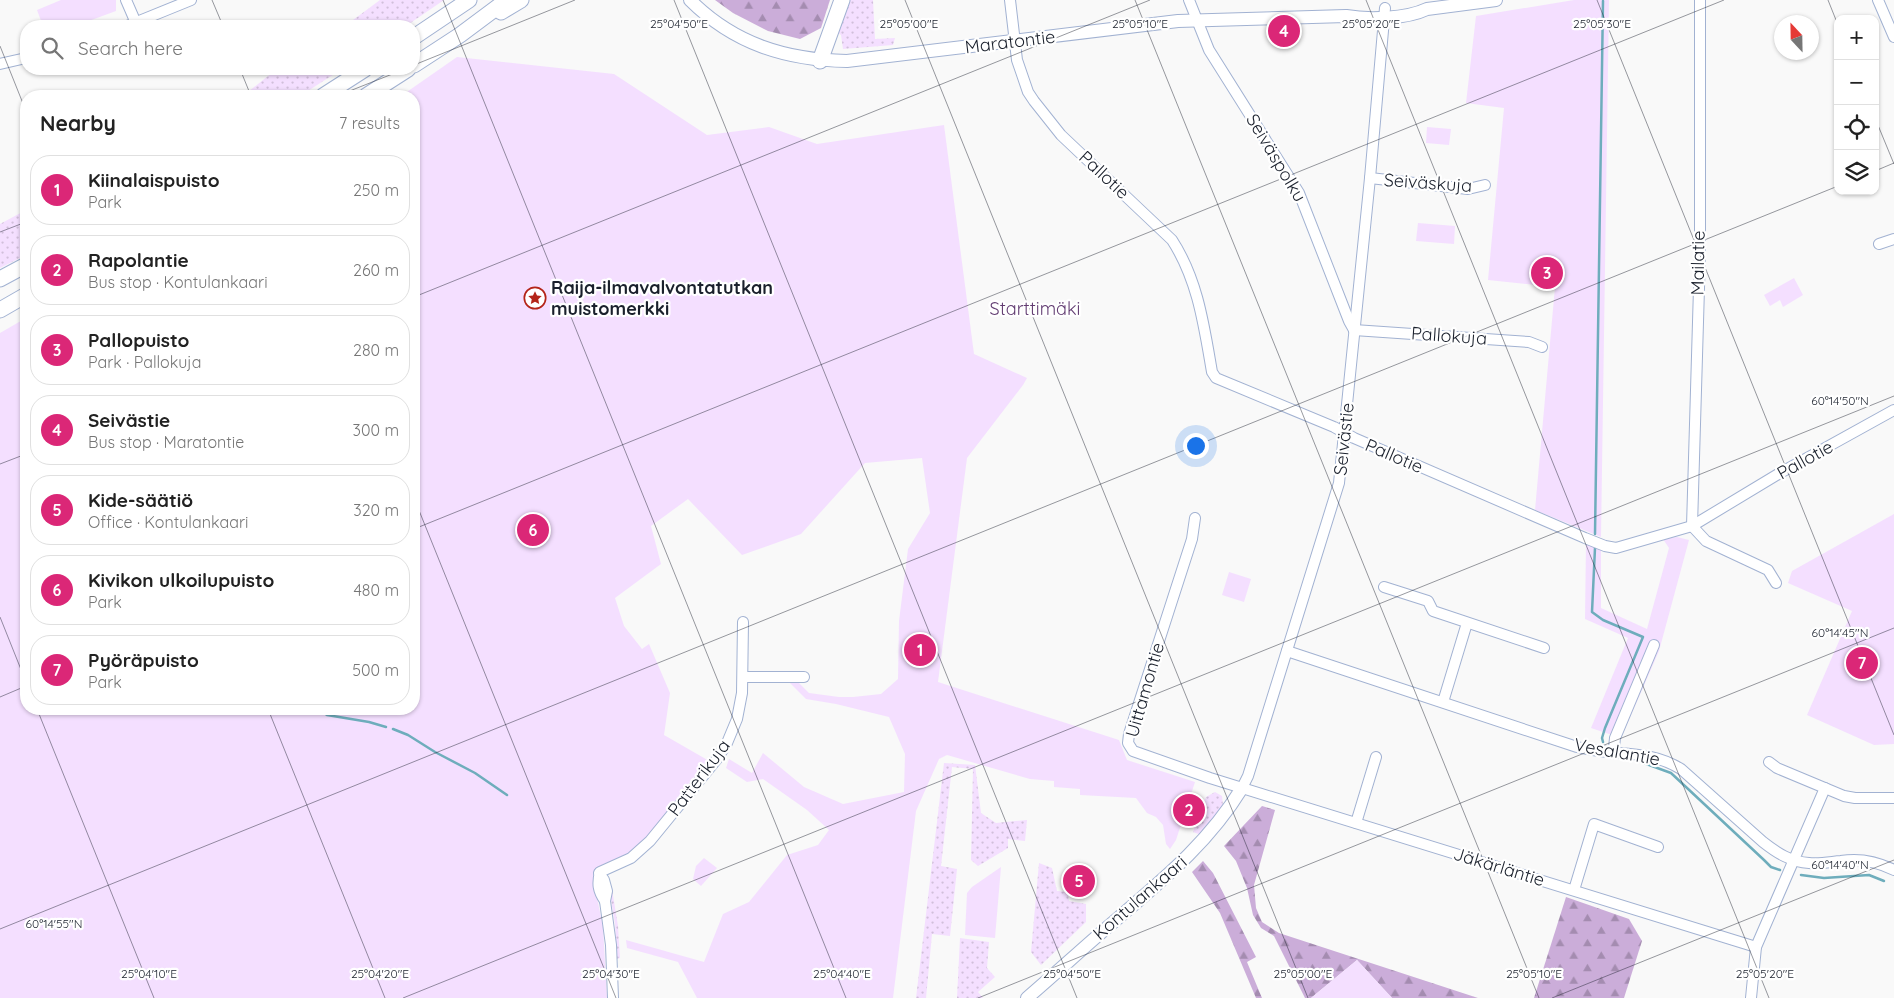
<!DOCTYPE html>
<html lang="en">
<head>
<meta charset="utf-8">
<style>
	body { margin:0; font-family:Quicksand,sans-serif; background:#f6f6f6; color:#222 }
	.controls { position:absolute; right:15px; top:15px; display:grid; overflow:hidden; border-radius:10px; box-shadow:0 1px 4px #0004 }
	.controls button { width:45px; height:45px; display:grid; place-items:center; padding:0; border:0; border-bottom:1px solid #e0e0e0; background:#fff; color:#222; font:25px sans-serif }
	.compass { position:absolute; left:1774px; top:15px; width:45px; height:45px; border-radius:50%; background:#fff; box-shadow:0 1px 4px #0004; rotate:338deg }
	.you { position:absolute; left:1195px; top:445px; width:18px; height:18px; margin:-12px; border:4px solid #fff; border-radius:50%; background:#1a73e8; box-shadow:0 0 0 8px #1a73e833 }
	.badge { display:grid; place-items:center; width:32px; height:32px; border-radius:50%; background:#db2777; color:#fff; font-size:16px; font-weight:700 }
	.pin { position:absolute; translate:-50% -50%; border:2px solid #fff; box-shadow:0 1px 5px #0006 }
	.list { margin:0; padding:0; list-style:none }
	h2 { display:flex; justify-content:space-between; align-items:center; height:65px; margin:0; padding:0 20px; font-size:21px }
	h2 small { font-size:16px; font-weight:400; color:#767676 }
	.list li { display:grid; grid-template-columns:32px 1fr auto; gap:15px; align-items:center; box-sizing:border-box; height:70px; margin:0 10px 10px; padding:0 10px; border:1px solid #e0e0e0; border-radius:20px }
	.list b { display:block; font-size:19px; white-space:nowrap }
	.list p { margin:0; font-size:16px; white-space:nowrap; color:#767676 }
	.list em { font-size:16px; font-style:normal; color:#767676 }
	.icon { flex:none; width:28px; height:28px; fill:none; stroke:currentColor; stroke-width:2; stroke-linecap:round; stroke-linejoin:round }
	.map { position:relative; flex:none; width:1894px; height:998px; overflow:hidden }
	.search { position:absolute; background:#fff; box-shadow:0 1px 4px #0004; left:20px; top:20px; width:400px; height:55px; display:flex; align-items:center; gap:12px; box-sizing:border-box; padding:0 18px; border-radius:20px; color:#767676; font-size:19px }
	.panel { position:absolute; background:#fff; box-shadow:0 1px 4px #0004; left:20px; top:90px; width:400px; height:625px; border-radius:20px }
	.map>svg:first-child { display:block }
	.grass { fill:url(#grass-dots) }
	.forest { fill:url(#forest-firs) }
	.park { fill:#f4dfff }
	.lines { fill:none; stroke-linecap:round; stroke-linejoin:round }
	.stream { stroke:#6eadbc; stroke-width:2.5 }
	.minor-casing { stroke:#a2b2d2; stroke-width:12 }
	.major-casing { stroke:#a2b2d2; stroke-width:14 }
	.highway-casing { stroke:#a2b2d2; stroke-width:17 }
	.minor { stroke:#fff; stroke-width:10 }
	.major { stroke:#fff; stroke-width:12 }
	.highway { stroke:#fff; stroke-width:15 }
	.ticks { fill:none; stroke:#1a202c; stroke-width:1; stroke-opacity:0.45 }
	.labels { text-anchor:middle; stroke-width:4.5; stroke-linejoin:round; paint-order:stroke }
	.street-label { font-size:18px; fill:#1a202c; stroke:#fff }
	.poi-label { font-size:18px; font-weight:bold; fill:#1a202c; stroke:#fff; text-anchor:start }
	.park-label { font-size:18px; fill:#613b71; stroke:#fff }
	.ticks-label { font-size:12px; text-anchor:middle; fill:#1a202c; stroke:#fff; stroke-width:4.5; stroke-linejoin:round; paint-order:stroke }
</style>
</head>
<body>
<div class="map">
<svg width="1894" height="998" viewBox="0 0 1894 998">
	<defs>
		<pattern id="grass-dots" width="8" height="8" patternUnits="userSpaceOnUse" patternTransform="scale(1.25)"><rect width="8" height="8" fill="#f4dfff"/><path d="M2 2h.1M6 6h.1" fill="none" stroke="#d1bfdb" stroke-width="1.8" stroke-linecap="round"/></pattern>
		<pattern id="forest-firs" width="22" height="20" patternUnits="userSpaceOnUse" patternTransform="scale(1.25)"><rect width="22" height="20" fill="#cbadd9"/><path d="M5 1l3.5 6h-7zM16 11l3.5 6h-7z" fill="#a48cb0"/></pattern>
	</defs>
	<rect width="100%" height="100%" fill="#f9f9f9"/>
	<!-- grass -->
	<g class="grass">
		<polygon points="380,0 444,0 406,26 345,26"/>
		<polygon points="845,0 873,0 875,39 895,38 893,45 843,49 841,35 837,32"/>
		<polygon points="280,69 342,69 300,96 243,96 268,76"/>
		<polygon points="26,210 26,255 0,268 0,224"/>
		<polygon points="944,763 975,765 981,813 996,823 1027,820 1025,841 1008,839 1008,848 978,866 971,860 973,769 952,767 941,866 957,869 950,936 932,934 926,998 916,998"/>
		<polygon points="1215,792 1222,796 1223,805 1201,835 1193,832 1206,797"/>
		<polygon points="1039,863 1052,868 1057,891 1068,892 1069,901 1086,904 1086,922 1041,965 1031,952"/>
		<polygon points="609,888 612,889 618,926 620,958 617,959 615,924"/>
		<polygon points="960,938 989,942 987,968 995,977 978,992 983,998 957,998"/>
	</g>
	<!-- forest -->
	<g class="forest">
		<polygon points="715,0 830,0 821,28 800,39 768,31 733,13"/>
		<polygon points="1262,806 1275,810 1254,885 1256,908 1262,922 1279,933 1478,998 1392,998 1357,960 1311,998 1305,998 1274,936 1261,928 1253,915 1247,888 1236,861 1224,846"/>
		<polygon points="1203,861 1213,873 1256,957 1247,962 1262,998 1256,998 1220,913 1192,872"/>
		<polygon points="1566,897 1629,919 1642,941 1624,998 1534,998"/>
	</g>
	<!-- park -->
	<g class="park">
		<polygon points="61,0 116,0 116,11 75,26 43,26 37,10"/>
		<polygon points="1574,0 1609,0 1601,537 1535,510 1555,287 1488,280 1504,108 1466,103 1476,16"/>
		<path d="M457 57 614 74 707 135 769 127 817 144 944 125 974 354 1027 378 1023 385 967 458 938 682 1119 740 1127 760 1195 782 1176 840 1170 849 1166 844 1163 825 1156 817 1147 813 1136 798 1080 795V789L1054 787V781L1030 779 947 755 939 759 916 811 893 998H697L678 962 627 948 626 940 704 962 723 914 749 902 787 855 818 845 829 830 807 810 763 779 747 782 726 768 729 759 752 773 763 753 804 787 843 804 904 792 905 754 889 717 836 704 806 699 789 682H798L809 693 839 697H853L881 694 898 679 899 621 908 549 930 513 922 458 865 463 801 534 742 555 688 499 651 526 661 564 615 598 624 626 642 649 649 644 670 693 664 735 711 762C687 790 658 833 630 855 617 864 596 859 593 878L603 927 607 998H0V333L26 318V709H414V96H401Z"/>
		<polygon points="1427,127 1451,129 1449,145 1426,143"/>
		<polygon points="1418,223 1455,226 1454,244 1416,241"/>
		<polygon points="1794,278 1803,295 1783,307 1780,300 1770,306 1764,295"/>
		<polygon points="1894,514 1894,744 1874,745 1807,715 1852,611 1788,583 1792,571"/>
		<polygon points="1677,537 1689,540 1659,651 1621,738 1591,728 1628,638 1585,619 1586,543 1601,550 1601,608 1647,629 1669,548 1663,539"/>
		<polygon points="1229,572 1251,579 1244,602 1222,595"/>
		<polygon points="704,858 717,868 701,886 693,879 696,866"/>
		<polygon points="1001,867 995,938 965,935 967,893 972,887"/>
		<polygon points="1357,960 1392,998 1311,998"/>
	</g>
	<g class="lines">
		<!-- stream -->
		<g class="stream">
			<polyline points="1595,534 1603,1"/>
			<polyline points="1595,548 1592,612 1603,620 1643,637 1605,728 1602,738 1603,742"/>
			<polyline points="323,712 327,715 369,722 386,727"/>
			<polyline points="393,729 408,735 435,752 475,773 507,795"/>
			<polyline points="1641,762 1671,773 1764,860 1771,867 1780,870"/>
			<polyline points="1801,875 1824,878 1869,875 1884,881"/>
		</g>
		<!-- minor casing -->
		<g class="minor-casing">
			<g id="minor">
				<polyline points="126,0 136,23"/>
				<path d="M1010 0 1017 60 1028 92 1034 101 1061 135 1172 240C1198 280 1204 326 1212 372L1216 378 1334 427 1354 438 1585 538 1605 546 1616 548 1692 526 1780 473 1894 410"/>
				<polyline points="1189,0 1209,50 1299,193 1349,321 1354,330"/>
				<polyline points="1700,0 1700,254 1692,526 1706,541 1768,570 1776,583"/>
				<polyline points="1878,0 1894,37"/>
				<polyline points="127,26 191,0"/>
				<polyline points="0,64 26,58"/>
				<polyline points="1370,178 1468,189 1485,185"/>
				<polyline points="1879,244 1894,239"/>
				<polyline points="1354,330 1529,342 1542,347"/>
				<polyline points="1195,518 1192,539 1129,734 1128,743 1133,751 1210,778 1756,947"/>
				<polyline points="1384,587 1428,601 1433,611 1544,648"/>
				<path d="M1287 651 1577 747C1615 757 1646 748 1681 769L1763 842C1777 853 1791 862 1809 863 1820 864 1830 862 1841 861 1859 858 1878 862 1894 870"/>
				<polyline points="743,677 804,677"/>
				<polyline points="1443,702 1467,623"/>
				<polyline points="1614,748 1615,738 1654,645"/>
				<polyline points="1769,762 1777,768 1844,796 1855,798 1894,798"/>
				<polyline points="1242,788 1248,776 1339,483 1370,178 1385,8"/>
				<polyline points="1356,823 1376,757"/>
				<polyline points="599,873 604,880 607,891 605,901 611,945 613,998"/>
				<polyline points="1574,890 1594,824 1658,847"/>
				<path d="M605 901C598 891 597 884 600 872L631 858 650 841 717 759 727 743 737 719 742 693 743 622"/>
				<polyline points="1751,998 1756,947 1825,788"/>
			</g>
		</g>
		<!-- major casing -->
		<g class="major-casing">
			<g id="major">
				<path d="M690 0C734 44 786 60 847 61L1178 21 1346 16C1368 20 1406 19 1427 9L1496 0"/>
				<path d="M1027 998C1055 974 1082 949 1110 925 1160 882 1207 845 1242 788"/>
			</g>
		</g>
		<!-- highway casing -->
		<g class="highway-casing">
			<g id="highway">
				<polyline points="501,12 521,0"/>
				<polyline points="414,37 469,0"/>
				<polyline points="820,61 842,0"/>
				<polyline points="414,65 460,35 507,0"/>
				<polyline points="323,96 365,69"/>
				<polyline points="366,96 408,69"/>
				<polyline points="0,279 26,265"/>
				<polyline points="0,310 26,295"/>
			</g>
		</g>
		<!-- minor -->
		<use href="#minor" class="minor"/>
		<!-- major -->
		<use href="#major" class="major"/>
		<!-- highway -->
		<use href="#highway" class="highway"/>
	</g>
	<!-- ticks -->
	<path class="ticks" d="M212 0 223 26M443 0 846 998M674 0 1077 998M905 0 1308 998M1135 0 1539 998M1366 0 1769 998M1597 0 1894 735M1828 0 1838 25M0 46 26 111M414 65 575 0M240 69 251 96M337 96 405 69M1875 118 1894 164M1875 171 1894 163M0 232 26 222M414 297 1150 0M0 464 26 454M414 498 616 998M414 529 1724 0M0 617 26 682M0 697 26 686M37 709 154 998M268 709 385 998M0 929 1838 186M403 998 1894 396M978 998 1894 628M1552 998 1894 860"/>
	<!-- icons -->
	<defs>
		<g id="sight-ring" transform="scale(1.125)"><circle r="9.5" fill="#fff" stroke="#b42519" stroke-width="1.5"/><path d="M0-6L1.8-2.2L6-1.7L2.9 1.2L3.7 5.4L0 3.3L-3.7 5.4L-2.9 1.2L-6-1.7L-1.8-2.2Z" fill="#b42519"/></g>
	</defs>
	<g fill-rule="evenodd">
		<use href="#sight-ring" x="535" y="298"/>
	</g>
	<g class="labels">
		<!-- street labels -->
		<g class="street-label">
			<text transform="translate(1010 42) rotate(-7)" y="6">Maratontie</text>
			<text transform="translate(1276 158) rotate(59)" y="6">Seiväspolku</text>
			<text transform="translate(1104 175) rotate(43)" y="6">Pallotie</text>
			<text transform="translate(1428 183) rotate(4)" y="6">Seiväskuja</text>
			<text transform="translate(1698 263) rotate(-89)" y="6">Mailatie</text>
			<text transform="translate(1449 336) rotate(4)" y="6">Pallokuja</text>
			<text transform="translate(1344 439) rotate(-84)" y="6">Seivästie</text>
			<text transform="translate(1394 456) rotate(23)" y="6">Pallotie</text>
			<text transform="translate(1805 460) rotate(-29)" y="6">Pallotie</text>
			<text transform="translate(1145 690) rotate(-74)" y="6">Uittamontie</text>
			<text transform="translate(1617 752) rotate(10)" y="6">Vesalantie</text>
			<text transform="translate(699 778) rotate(-53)" y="6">Patterikuja</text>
			<text transform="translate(1499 867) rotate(17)" y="6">Jäkärläntie</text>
			<text transform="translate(1140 898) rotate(-41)" y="6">Kontulankaari</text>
		</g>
		<!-- poi labels -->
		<g class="poi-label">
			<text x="551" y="294">Raija-ilmavalvontatutkan<tspan x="551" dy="21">muistomerkki</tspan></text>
		</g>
		<!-- park labels -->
		<g class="park-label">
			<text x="1035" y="315">Starttimäki</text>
		</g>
	</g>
	<g class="ticks-label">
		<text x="679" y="28">25°04'50"E</text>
		<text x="909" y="28">25°05'00"E</text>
		<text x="1140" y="28">25°05'10"E</text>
		<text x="1371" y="28">25°05'20"E</text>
		<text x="1602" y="28">25°05'30"E</text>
		<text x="1840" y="405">60°14'50"N</text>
		<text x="1840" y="637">60°14'45"N</text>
		<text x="1840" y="869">60°14'40"N</text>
		<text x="54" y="928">60°14'55"N</text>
		<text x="149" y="978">25°04'10"E</text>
		<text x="380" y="978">25°04'20"E</text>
		<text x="611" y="978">25°04'30"E</text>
		<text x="842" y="978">25°04'40"E</text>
		<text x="1072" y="978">25°04'50"E</text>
		<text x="1303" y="978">25°05'00"E</text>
		<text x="1534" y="978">25°05'10"E</text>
		<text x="1765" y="978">25°05'20"E</text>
	</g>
</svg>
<div class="controls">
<button>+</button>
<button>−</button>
<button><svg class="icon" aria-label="locate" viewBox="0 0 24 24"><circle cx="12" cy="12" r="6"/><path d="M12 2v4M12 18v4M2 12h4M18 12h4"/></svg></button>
<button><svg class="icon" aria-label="layers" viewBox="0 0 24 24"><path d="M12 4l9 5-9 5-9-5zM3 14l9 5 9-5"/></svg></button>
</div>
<svg class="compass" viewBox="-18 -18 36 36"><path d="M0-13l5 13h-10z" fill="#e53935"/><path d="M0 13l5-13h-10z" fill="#767676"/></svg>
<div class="you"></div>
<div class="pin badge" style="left:920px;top:650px">1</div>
<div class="pin badge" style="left:1189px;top:810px">2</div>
<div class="pin badge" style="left:1547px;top:273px">3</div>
<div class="pin badge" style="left:1284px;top:31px">4</div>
<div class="pin badge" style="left:1079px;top:881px">5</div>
<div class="pin badge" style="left:533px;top:530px">6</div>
<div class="pin badge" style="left:1862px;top:663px">7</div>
<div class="search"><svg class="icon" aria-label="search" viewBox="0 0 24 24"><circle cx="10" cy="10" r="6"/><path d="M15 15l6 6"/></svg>Search here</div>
<section class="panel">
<h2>Nearby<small>7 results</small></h2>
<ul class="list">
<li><span class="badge">1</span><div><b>Kiinalaispuisto</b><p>Park</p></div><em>250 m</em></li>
<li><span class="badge">2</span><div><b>Rapolantie</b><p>Bus stop · Kontulankaari</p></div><em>260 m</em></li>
<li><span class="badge">3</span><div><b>Pallopuisto</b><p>Park · Pallokuja</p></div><em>280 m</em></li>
<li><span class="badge">4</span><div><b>Seivästie</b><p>Bus stop · Maratontie</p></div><em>300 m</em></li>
<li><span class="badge">5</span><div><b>Kide-säätiö</b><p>Office · Kontulankaari</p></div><em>320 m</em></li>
<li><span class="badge">6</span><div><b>Kivikon ulkoilupuisto</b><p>Park</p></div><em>480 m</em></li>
<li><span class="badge">7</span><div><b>Pyöräpuisto</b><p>Park</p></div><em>500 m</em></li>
</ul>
</section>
</div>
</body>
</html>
